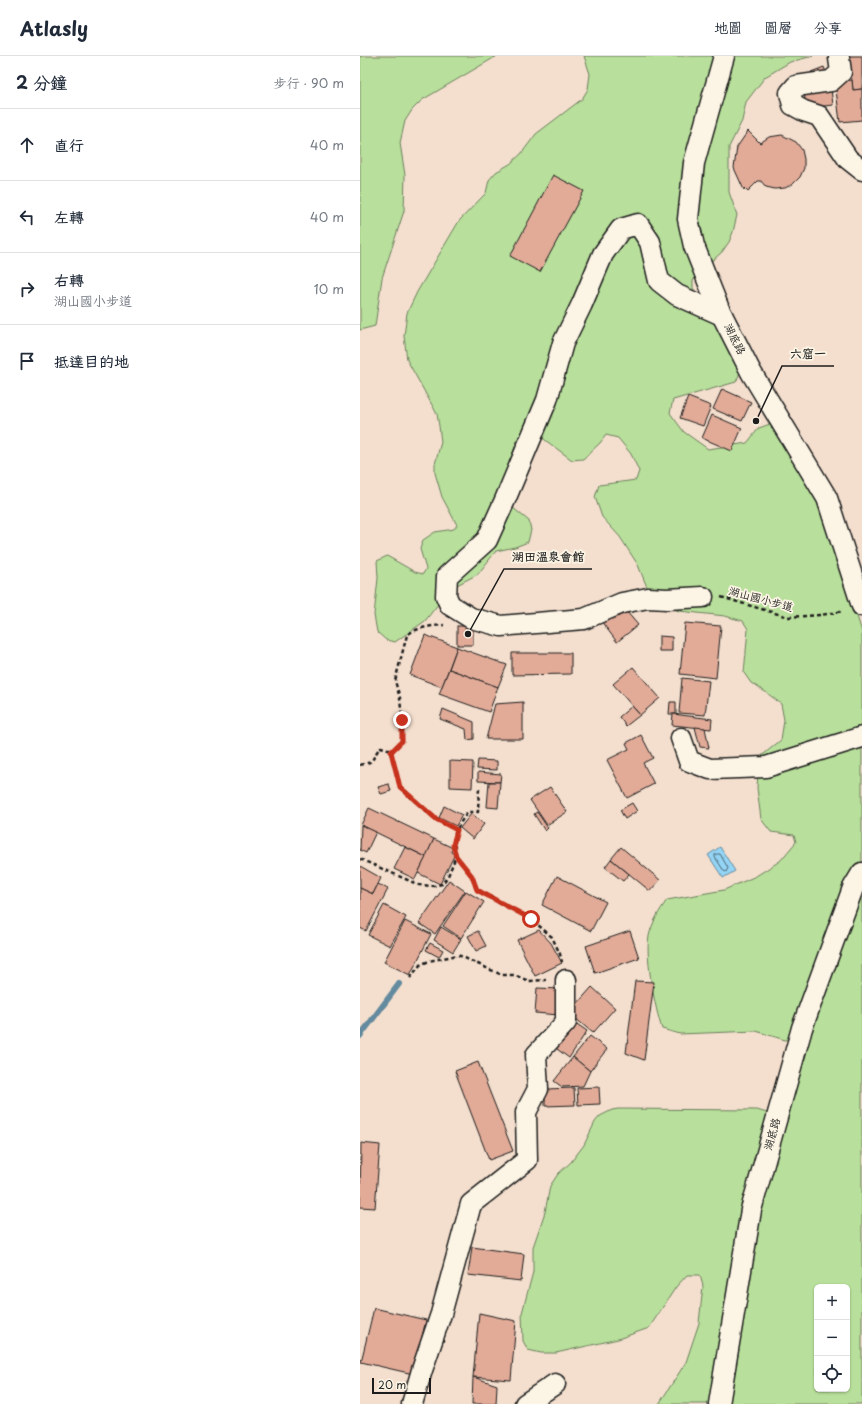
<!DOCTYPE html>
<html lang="zh-TW">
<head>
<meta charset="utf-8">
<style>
	body { margin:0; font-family:"Playpen Sans","LXGW WenKai TC",sans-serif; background:#f6f6f7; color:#1f2937 }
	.controls { position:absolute; right:12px; bottom:12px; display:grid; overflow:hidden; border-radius:6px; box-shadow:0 1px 3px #0004 }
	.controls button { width:36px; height:36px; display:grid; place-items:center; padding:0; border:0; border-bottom:1px solid #e0e1e3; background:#fff; color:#1f2937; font:20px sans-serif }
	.scale { position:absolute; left:12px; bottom:10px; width:59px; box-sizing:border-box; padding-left:4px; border:2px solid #1c1c1c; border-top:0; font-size:11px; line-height:14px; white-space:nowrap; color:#1c1c1c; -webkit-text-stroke:3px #fcf5e5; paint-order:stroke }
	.stop { position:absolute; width:12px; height:12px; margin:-9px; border:3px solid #c8321e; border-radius:50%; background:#fff }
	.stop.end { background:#c8321e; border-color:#fff; box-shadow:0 1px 4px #0008 }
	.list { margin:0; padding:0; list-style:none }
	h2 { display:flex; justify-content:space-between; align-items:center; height:52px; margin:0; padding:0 16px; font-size:17px }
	h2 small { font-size:13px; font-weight:400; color:#747a83 }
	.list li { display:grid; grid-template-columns:26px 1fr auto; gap:12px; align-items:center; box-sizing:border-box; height:72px; padding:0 16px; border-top:1px solid #e0e1e3 }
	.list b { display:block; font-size:15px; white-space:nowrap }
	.list p { margin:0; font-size:13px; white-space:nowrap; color:#747a83 }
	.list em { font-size:13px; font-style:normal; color:#747a83 }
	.icon { flex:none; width:22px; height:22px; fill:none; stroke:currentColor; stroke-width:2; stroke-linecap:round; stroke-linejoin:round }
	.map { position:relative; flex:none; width:502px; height:1348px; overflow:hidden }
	header { display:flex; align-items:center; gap:24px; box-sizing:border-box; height:56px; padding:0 20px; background:#fff; border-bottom:1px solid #e0e1e3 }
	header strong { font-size:19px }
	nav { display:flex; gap:22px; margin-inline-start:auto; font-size:14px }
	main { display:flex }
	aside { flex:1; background:#fff }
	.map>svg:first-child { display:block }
	.green { fill:#b8df9b; stroke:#6a7e5c; fill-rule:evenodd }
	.water { fill:#94d4f5; stroke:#648a9e }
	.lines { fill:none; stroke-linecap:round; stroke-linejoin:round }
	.shore { stroke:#4c6673; stroke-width:1 }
	.stream { stroke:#648a9e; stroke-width:6 }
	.building { fill:#e2ab98; stroke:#1c1c1c }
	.minor-casing { stroke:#1c1c1c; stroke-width:23 }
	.path { stroke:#1c1c1c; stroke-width:2.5; stroke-dasharray:4 3; stroke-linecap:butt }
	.minor { stroke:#fcf5e5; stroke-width:20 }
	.route { stroke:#c8321e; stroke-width:5 }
	.labels { text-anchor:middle; stroke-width:3.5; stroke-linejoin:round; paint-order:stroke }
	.street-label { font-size:11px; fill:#1c1c1c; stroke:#fcf5e5 }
	.leader { fill:none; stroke:#1c1c1c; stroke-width:1.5 }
	.callout-dot { fill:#1c1c1c; stroke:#fcf5e5; stroke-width:1.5 }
	.callout-label { font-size:12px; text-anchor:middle; font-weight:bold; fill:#1c1c1c; stroke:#fcf5e5; stroke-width:3.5; stroke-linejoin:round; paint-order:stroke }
</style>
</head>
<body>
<header>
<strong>Atlasly</strong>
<nav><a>地圖</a><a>圖層</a><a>分享</a></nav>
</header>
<main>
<aside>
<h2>2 分鐘<small>步行 · 90 m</small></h2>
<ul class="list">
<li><svg class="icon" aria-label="ahead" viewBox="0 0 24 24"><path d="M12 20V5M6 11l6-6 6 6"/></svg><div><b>直行</b></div><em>40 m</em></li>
<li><svg class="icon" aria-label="left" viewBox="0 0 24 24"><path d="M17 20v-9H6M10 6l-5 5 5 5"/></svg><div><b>左轉</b></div><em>40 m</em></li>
<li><svg class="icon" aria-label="right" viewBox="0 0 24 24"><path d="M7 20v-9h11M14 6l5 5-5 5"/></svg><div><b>右轉</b><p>湖山國小步道</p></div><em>10 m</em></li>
<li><svg class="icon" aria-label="arrive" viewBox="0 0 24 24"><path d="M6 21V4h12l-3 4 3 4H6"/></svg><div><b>抵達目的地</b></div></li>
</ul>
</aside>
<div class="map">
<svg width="502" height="1348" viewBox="0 0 502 1348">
	<rect width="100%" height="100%" fill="#f4dfce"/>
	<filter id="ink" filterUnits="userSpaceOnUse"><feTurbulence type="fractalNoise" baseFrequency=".025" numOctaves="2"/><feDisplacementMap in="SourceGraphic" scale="8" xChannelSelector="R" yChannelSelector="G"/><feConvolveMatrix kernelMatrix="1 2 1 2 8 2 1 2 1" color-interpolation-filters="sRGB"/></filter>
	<g filter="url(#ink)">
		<!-- green -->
		<g class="green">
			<polygon points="0,0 137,0 62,44 52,54 45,65 40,87 45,119 44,155 22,222 15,270 0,274"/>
			<path d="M224 0H453L430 6 405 21 386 46 382 65 369 91V136L377 159 373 176 369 186 362 196 337 218 333 225V232L356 268 381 314 376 326 313 344 310 357 324 376 348 393 387 387 399 372 410 368 419 374 460 441 502 576V808L433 981 425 984 396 975 320 978 302 973C295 952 285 902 289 880 292 867 299 855 307 844L364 834 396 820 420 805 436 786 434 779 411 776 401 763 397 732 399 702 421 684 424 664 421 648 407 637 391 627 384 617 388 573 383 565 365 560 319 555 302 549 289 536 278 509 260 481 242 461 235 441 239 429 276 424 279 415 271 398 258 382 246 379 240 387 223 403 212 404 169 372 163 375 157 384 140 438 152 451 169 465 171 474 168 486 155 491 136 495 118 518 95 530 79 547 65 565 35 586 26 584 17 576 14 559 18 522 17 505 27 500 55 516 63 518 66 513 60 493 63 484 75 476 94 473 97 469 82 441 75 417V408L81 386 79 370 77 358 47 304 44 280 47 257 57 236 99 165 126 137 129 124 136 116 150 108 161 98 176 78 222 43 228 33 230 18Z"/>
			<path d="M502 827V1348H369L399 1157 446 978ZM457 1231H487V1333H457Z"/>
			<polygon points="258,1053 397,1054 407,1057 409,1059 354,1348 299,1348 326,1306 339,1267 343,1230 340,1219 327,1219 316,1231 289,1272 258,1283 196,1297 181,1297 168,1294 163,1285 162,1257 173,1216 173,1191 185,1156 190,1130 198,1118 211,1106 224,1089 235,1066 240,1060 252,1054"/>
		</g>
		<!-- water -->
		<polygon class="water" points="360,791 375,815 363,822 348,799"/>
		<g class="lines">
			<!-- shore -->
			<polygon class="shore" points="358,798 360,798 368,812 366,816 364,815 355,801 355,799"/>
			<!-- stream -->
			<polyline class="stream" points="0,980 39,928"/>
		</g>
		<!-- building -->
		<g class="building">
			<polygon points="489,0 502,0 502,33 493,34"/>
			<polygon points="464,11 467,19 454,24 451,16"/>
			<polygon points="492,24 493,34 502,33 502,64 480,66 475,26"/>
			<polygon points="471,33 473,49 446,52 444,36"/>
			<polygon points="388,75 400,87 409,81 422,79 436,86 442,94 444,103 444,112 440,121 433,128 425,132 415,133 406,131 401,125 398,125 388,135 385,132 384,134 374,112 377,91"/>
			<polygon points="193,119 224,135 180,216 150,200"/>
			<polygon points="362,333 391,346 382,365 353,353"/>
			<polygon points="328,341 351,350 343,370 320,362"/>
			<polygon points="352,359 382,372 372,395 342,382"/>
			<polygon points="261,549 278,569 257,586 241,565"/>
			<polygon points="325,567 361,570 356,622 320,618"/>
			<rect x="97" y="570" width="16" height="19"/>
			<polygon points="65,579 97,591 82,631 50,619"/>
			<polygon points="299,580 312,581 312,595 299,595"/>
			<polygon points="97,591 147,609 138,631 89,613"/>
			<polygon points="152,597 211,597 211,618 152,619"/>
			<polygon points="273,611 300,642 280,659 253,628"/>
			<polygon points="89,613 138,631 129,656 79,638"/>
			<polygon points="322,622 349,625 345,659 319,657"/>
			<polygon points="163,646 163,683 126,683 135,648"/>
			<polygon points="310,646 316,646 316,658 309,658"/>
			<polygon points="272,650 280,659 266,670 259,661"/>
			<polygon points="83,653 114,666 114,683 107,684 106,673 80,663"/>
			<polygon points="313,658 352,663 351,673 312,669"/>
			<polygon points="335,671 345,672 349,692 340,691"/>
			<polygon points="281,679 293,702 283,707 294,728 267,742 247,704 269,693 266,687"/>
			<polygon points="118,704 137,705 137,714 117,713"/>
			<polygon points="90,705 113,706 112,732 90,731"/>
			<polygon points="118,716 141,718 140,726 118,725"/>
			<polygon points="129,726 140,726 138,752 127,751"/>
			<polygon points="29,728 31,735 21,738 18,731"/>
			<polygon points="190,731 207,756 187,769 170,744"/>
			<polygon points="272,747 277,755 265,763 260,754"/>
			<polygon points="84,750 102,759 96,770 79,762"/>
			<polygon points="9,752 74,783 66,801 1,769"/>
			<polygon points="177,756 188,772 185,775 174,758"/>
			<polygon points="111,758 124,768 113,783 100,772"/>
			<polygon points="1,769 16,776 6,797 0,794"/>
			<polygon points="74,783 93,792 91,796 95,798 80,828 58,817"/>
			<polygon points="45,791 66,801 55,823 34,813"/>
			<polygon points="261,791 300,824 290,835 251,803"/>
			<polygon points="251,803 269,818 263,825 245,811"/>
			<polygon points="0,810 21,822 13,838 0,832"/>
			<polygon points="197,820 246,846 231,875 182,849"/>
			<polygon points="89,824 105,835 75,878 59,867"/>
			<polygon points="18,828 28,833 6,875 0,872 0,832 13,838"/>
			<polygon points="106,835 124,846 101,882 83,870"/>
			<polygon points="24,849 46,861 30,890 8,879"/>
			<polygon points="45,865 71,878 50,919 24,906"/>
			<polygon points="81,871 101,883 93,896 74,884"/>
			<polygon points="179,874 191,887 202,907 175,920 157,884"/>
			<polygon points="118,875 126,890 116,895 108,880"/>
			<polygon points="270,875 279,902 235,917 226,890"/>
			<polygon points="70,887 83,894 79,901 66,894"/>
			<polygon points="275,925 294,926 284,1004 266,997"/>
			<polygon points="232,931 255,952 233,977 209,957"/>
			<polygon points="177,932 200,933 199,959 175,957"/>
			<polygon points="211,964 227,975 209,1002 193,990"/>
			<polygon points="230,980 247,993 230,1015 213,1001"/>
			<polygon points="213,1001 230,1015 223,1030 202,1031 194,1025"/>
			<polygon points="118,1006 153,1095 129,1104 95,1015"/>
			<polygon points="239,1031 240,1048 218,1049 217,1032"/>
			<polygon points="214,1032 215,1049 185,1050 185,1033"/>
			<polygon points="1,1087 20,1089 15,1152 0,1151"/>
			<polygon points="112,1191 164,1198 161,1225 108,1219"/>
			<polygon points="14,1252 66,1264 53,1318 1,1306"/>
			<polygon points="119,1257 156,1265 151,1324 113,1321"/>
			<polygon points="113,1321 137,1329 136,1348 112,1348"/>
		</g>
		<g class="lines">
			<!-- minor casing -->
			<g class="minor-casing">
				<g id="minor">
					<polyline points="364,0 334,107 328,163 334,190 359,253 391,316 467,442 502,550"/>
					<polyline points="479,2 481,16 471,25 436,30 430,37 433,49 444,55 459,60 488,103 502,114"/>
					<polyline points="343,541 307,543 288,542 262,547 224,563 141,570 111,562 90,549 86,540 87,520 127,484 145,444 187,344 203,287 222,248 243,198 261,173 278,168 290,186 299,225 317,239 362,259"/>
					<polyline points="321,682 329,705 350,713 406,711 502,681"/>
					<polyline points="52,1348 62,1314 81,1258 111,1148 167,1104 166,1056 178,1033 176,999 206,966 206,924"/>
					<polyline points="165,1348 195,1328"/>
					<polyline points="359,1348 391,1154 442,972 493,832 502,817"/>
				</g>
			</g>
			<!-- path -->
			<g class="path">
				<polyline points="361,541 428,561 461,559 483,555"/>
				<path d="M31 696 42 685V664L40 642 35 625 47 579C57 571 71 570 84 569"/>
				<polyline points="31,696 40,731 76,763 97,774"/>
				<path d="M0 709C3 708 8 707 10 706 15 702 16 695 21 691L28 693 31 696"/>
				<path d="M96 800C91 782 97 770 108 756H118L119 731"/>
				<polyline points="0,803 59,829 74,830 82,828 88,820 96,800 112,820 117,834 171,863 192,881 200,898 202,906"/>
				<polyline points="50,922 60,909 69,905 98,899 142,919 154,919 169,925 186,924"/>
			</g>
			<!-- minor -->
			<use href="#minor" class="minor"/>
		</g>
	</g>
	<g class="lines" filter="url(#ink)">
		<!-- route -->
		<polyline class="route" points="42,664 42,685 31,696 40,731 76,763 97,774 93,789 96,800 112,820 117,834 171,863"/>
	</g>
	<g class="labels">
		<!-- street labels -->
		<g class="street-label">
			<text transform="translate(375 283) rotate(63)" y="4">湖底路</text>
			<text transform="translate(401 543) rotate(15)" y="4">湖山國小步道</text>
			<text transform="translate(412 1078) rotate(-74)" y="4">湖底路</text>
		</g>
	</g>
	<!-- callouts -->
	<path class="leader" d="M396 365L422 310H474M108 578L144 513H232"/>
	<g class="callout-dot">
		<circle cx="396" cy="365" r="4"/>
		<circle cx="108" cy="578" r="4"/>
	</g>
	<g class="callout-label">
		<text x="448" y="302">六窟一</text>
		<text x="188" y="505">湖田溫泉會館</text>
	</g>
</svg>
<div class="controls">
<button>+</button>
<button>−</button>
<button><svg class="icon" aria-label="locate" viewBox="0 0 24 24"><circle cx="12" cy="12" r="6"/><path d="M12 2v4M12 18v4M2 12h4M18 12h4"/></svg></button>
</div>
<div class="scale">20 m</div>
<div class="stop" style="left:171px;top:863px"></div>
<div class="stop end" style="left:42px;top:664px"></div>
</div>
</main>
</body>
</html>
